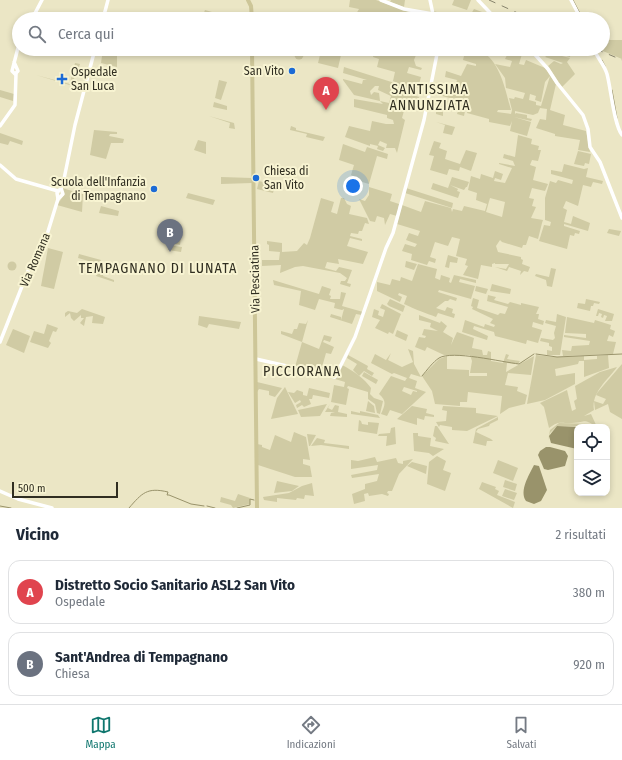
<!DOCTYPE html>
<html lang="it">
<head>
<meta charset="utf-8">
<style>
	body { margin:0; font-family:"Fira Sans Condensed",sans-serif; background:#f6f6f7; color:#1f2937 }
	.controls { position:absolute; right:12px; bottom:12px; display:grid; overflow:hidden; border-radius:8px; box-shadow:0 2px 6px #0003 }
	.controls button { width:36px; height:36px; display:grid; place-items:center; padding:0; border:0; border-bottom:1px solid #e0e1e3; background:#fff; color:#1f2937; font:20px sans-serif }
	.scale { position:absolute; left:12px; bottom:10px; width:106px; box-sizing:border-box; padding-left:4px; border:2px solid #302e21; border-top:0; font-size:11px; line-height:14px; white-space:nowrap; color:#302e21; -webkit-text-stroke:3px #f8f4d2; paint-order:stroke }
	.you { position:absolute; left:353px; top:186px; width:14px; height:14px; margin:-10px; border:3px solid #fff; border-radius:50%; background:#1a73e8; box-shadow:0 0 0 6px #1a73e833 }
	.badge { display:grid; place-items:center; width:26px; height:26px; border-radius:50%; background:#0f766e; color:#fff; font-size:13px; font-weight:700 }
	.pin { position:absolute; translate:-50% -33px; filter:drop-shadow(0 1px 2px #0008) }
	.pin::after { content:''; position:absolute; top:21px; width:14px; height:12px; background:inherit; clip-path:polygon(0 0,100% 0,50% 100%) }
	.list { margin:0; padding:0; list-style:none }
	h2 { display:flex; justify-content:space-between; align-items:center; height:52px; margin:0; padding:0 16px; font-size:17px }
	h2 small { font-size:13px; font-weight:400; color:#747a83 }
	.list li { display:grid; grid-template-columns:26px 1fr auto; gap:12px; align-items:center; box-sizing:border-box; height:64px; margin:0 8px 8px; padding:0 8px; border:1px solid #e0e1e3; border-radius:12px }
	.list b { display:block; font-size:15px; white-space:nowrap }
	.list p { margin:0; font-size:13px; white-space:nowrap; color:#747a83 }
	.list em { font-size:13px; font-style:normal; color:#747a83 }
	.icon { flex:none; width:22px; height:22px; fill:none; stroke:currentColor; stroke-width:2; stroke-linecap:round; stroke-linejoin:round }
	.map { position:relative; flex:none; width:622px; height:508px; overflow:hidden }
	.search { position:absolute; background:#fff; box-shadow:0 2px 6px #0003; left:12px; right:12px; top:12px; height:44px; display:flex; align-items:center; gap:10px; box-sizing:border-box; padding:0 14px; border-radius:22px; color:#747a83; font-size:15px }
	.sheet { height:196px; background:#fff }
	nav { display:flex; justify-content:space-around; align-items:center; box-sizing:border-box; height:56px; border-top:1px solid #e0e1e3; background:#fff; font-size:11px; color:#747a83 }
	nav a { display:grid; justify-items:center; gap:2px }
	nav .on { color:#0f766e }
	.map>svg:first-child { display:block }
	.green { fill:#d0cba4; fill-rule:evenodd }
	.water { fill:#99936b }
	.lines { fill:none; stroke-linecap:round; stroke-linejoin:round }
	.stream { stroke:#99936b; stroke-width:1 }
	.secondary { stroke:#fff; stroke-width:3.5 }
	.primary { stroke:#cdc698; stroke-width:4 }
	.rail { stroke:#87846d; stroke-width:1; stroke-dasharray:7 7; stroke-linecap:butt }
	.poi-dot { fill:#1c6bd6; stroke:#f8f4d2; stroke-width:1.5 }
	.labels { text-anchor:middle; stroke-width:4; stroke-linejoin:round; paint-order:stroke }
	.poi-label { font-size:12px; fill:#302e21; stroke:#f8f4d2; text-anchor:end }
	.street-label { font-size:12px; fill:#302e21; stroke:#f8f4d2 }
	.quarter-label { font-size:14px; letter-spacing:1px; fill:#302e21; stroke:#f8f4d2 }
</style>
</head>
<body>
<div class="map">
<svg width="622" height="508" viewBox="0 0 622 508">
	<rect width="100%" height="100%" fill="#ebe6c5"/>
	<!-- green -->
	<g class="green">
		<polygon points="350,0 376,0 409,12 408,19 350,18 351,13 356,14 359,9 349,7"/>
		<polygon points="391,0 405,0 404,7 390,2"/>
		<polygon points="454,0 471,0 467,10 452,5"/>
		<polygon points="474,9 490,15 494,19 468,19"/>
		<polygon points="205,10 219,14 217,19 203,15"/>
		<polygon points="433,11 464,19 435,18"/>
		<polygon points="603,40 622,40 622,59 598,49 603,49"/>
		<polygon points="96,49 117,49 117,67 101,63 102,56 95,54"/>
		<path d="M375 49H421L419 55H416L414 60 416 66 422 68 421 70 409 67 407 73 421 77 418 88 413 87 411 94 419 97 418 103 399 100 398 104 402 103 411 105 410 108 405 107 402 118 405 120 397 153 395 148H386L387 144 380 141 378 145 385 148 383 151 377 149 378 146 370 144V146L345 137 349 126 370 131 372 121 386 124H394L393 120 387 118V115L354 107V99L383 104 380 101 354 95 343 80V79L362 84 363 80H367L343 73 344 67 401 85 393 81 395 72 377 67 379 59 373 57ZM375 86H379L378 90 391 96 389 103 380 101 379 93 374 92 371 95 370 91Z"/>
		<path d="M453 49 478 53 479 49H485L484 53C501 64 506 93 511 110H498L497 112 511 114 512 110 509 98 514 99 515 97 523 99 525 93 506 88 505 78 495 64 510 67 512 61 505 59 510 49 522 54 519 64 524 65 526 60 545 68 556 84 550 110 565 115 563 125 586 131 590 152 578 150 580 140 555 136V134L536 128 540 119 546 120 547 109 540 108 538 113 533 115 515 111V114L516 113 527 115V118L532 119 531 121 514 117 531 122 527 136 510 131 512 121 510 126 489 122V119L467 113 469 103 460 101 458 109 437 102 438 98 454 102H457V100L431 93 432 85 454 91 457 80 445 77 446 71 461 76 467 64 476 66V64L463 60 464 56 452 52ZM550 76 541 106 536 105V102L529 100 530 94 536 96 535 100 541 102 545 82Z"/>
		<polygon points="552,49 572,49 570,57 552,52"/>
		<circle cx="299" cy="55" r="4.5"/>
		<polygon points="321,51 341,55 338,68 318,63"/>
		<polygon points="550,53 570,58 567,62 575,74 562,87 548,66 554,61 561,64 563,63 545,57"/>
		<polygon points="75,63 80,64 74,79 85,84 83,89 36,75 81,87 70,83"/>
		<polygon points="219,80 227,82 221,100 215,98"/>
		<polygon points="0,90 14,94 13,101 0,97"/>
		<polygon points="214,102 227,106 227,110 213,107"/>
		<polygon points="460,105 466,106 464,116 457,114"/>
		<polygon points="436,106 443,107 443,116 436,114"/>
		<polygon points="209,116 234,123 235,129 229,128 230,123"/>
		<polygon points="436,122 455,127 452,135 443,133 445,125"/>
		<polygon points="291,126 296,128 296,130 325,137 323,141 306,137 307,134 290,130"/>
		<polygon points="94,130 117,132 117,134 110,134 109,136 124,139 123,143 111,143 106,159 90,155"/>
		<polygon points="0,133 23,141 22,145 10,141 8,145 0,143"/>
		<path d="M518 135 532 139 531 144 539 146 538 150H541L538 161 532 160 530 165 536 167 533 180 548 184 545 191 532 188 529 198 534 199 532 206 536 207 531 218 543 220 542 223 538 239 529 236 526 245H523L522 248 502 242 500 240 496 246 498 252 521 257V259L523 260 522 264 530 267 528 272 524 271 520 275 521 271 509 267 507 271 495 267 506 269 509 264H495V263L492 264V267L481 265 478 279 463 275 468 266 465 265 467 259 456 256 460 239 452 237 448 246 435 242 430 257 436 259 435 263 429 261 427 265 411 260 412 254 402 251 405 244 415 247 417 244 406 240 409 233 418 236 420 231 397 224 402 205 421 212 425 201 451 208 452 212 453 209 462 211 464 206 485 211 487 204 476 200 477 193 468 190 471 176 480 179 481 174 493 178 495 171 503 174 501 180 495 178 494 181 505 183 512 168 499 164V163L515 166 513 161 503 158 504 154 515 157ZM490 198 505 202 502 217 486 212Z"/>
		<polygon points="198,140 206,142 206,154 194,150"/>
		<polygon points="434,141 441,143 439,148 447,151 445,159 460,164 466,150 477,153 471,171 460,167 459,171 449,169 447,175 430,170 434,156 429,155"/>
		<polygon points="343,144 365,152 367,147 388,154 387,159 377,156 369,184 352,179 353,176 351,175 354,165 339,160"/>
		<polygon points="578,151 591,154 589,164 585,163 584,166 574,164"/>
		<polygon points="564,164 584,169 588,168 586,177 603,181 602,184 593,182 591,187 583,185 578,206 566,201 563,208 567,210 564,222 571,224 573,216 590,223 588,231 564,224 564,226 580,231 579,234 575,233 574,236 570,235 567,249 539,241 544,225 550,226 551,222 545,220 545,198 550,181 556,183 558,180 572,184 573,180 551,174 551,170 562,172"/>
		<polygon points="221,177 252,178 252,183 221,184"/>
		<polygon points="452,177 469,182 467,187 466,187 464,190 450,185 458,189 457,191 460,192 458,198 431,189 433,183 448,188"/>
		<polygon points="259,181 275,185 273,193 257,189"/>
		<polygon points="369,187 392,194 390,201 399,204 397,216 390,214 385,225 384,218 377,216 375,222 370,221 359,199 365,201 369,195"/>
		<polygon points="62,188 83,194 82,212 57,205 64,195"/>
		<polygon points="406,188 453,203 452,208 405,193"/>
		<polygon points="188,193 215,200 213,205 186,198"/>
		<polygon points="321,198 334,202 331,212 337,214 341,198 344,198 347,204 351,206 349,214 367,218 369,224 365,223 362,231 359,231 358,234 351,233 350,236 362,239 362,241 350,238 347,246 368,252 363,264 338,259 339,264 327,262 325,268 336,271 339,267 352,270 347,283 351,284 350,287 340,284 341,281 345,281 347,278 340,273 303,266 295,267 280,273 281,265 262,266 262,260 279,260 280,252 269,251 269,245 267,244 267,241 282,243 282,252 297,251 304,243 307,245 310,238"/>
		<polygon points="101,206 119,211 118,216 99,213"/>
		<polygon points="609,229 621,231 619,236 607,233"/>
		<polygon points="162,231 181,236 180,245 163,241"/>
		<polygon points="168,245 182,247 181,252 168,250"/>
		<polygon points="48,248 63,252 54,289 41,286"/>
		<polygon points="79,254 101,260 99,264 78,258"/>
		<polygon points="448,255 458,258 457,263 450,262 449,268 445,267"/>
		<polygon points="406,261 417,264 414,270 405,267"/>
		<circle cx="12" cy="266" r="4.5"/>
		<path d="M418 264 437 269 435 278 440 280 441 275 450 278 449 282 451 283 454 275 476 280V283L460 279 459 282 475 286 471 299 439 290 438 292 457 298 456 301 450 299 448 301H445L436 308 445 311 447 307 453 309 452 313 455 314 454 318 438 313 436 317C426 313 416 310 404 304L407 296 399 293 398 295 402 297 400 302 377 291V282L390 285 392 279 400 281 401 277 412 281Z"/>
		<polygon points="551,268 556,269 552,287 547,286 546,280 535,276 536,274 549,277"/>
		<polygon points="98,270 104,273 103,276 114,280 114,282 96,276"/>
		<polygon points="273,280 319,294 322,286 331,289 329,295 331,296 330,299 340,299 341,292 346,293 342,306 363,312 362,315 356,314 352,324 330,317 331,314 341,317 341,320 344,309 342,310 334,308 335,303 319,299 315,310 299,305 301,291 274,285"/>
		<polygon points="492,284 511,289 510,294 490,291"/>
		<polygon points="476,286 488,289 486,294 475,291"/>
		<polygon points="488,295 496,297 494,300 508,304 510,302 521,305 521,303 539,307 536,314 539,314 538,319 544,321 543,325 533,322 532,327 542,330 538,343 527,340 526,344 495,336 494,332 474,326 473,329 488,336 487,340 462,332 465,320 484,327 485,324 494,327 495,325 490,323 493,319 472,309 473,307 471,306 473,298 479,300 477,308 498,315 500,313 505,314 508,307 487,301"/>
		<polygon points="390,299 405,306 403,312 389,306 387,304"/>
		<polygon points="586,299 600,302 599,304 594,303 593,306 591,306 590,311 577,308 578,303 585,304"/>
		<polygon points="382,304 401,314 393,334 389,332 388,334 375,328 380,320 372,317 374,309 379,311 378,315 383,317 385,310 380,308"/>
		<polygon points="82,309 105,317 103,324 92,323 93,316 86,317 84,326 80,323 84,318 81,318 81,315 74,321 71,318 70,313 65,317 65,313 68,311 77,313"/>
		<polygon points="598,309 614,314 612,321 605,321 607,316 604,315 603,318 601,317 602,314 599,313 598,316 596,316"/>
		<polygon points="557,314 566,317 560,355 547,355 547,350 552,351 552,347 549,346 549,343 540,341 541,338 553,340 555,338 554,333 556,326 545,323 546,320 556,322"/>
		<polygon points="419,315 440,323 441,321 447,326 443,332 453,338 451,345 457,332 474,338 472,348 482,350 483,355 487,355 488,351 491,352 491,361 503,363 506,354 509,355 507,359 520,361 518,364 507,363 506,372 534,356 531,375 508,373 505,385 518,387 517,391 527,395 525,404 509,408 500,414 502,396 468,392 467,402 460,402 460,406 435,404 432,391 422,376 439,359 447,356 447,369 469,370 469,376 487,376 487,373 470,373 472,361 470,355 444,355 427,347 425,351 415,347 419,337 425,338 426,336 422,335 424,329 438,331 430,327 431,323 419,320"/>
		<polygon points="199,316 241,322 239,329 209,324 207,328 198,325"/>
		<polygon points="567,317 594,323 595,320 611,325 610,329 615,331 613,337 609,335 607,341 616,342 613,354 563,356 562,350 571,351 572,346 589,345 590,341 564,337 564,335 586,338 586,334 565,333"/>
		<polygon points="308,320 302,342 281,334 281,331 292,334 294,329 297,329 299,323 306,324"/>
		<polygon points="47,324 58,328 56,332 53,331 49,341 51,343 48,348 30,342 34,331 44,334"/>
		<polygon points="13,329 30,336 24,353 6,345"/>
		<polygon points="397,330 408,335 406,341 395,336"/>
		<polygon points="324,335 332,337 330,342 324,340 323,342 334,347 331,354 326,353 322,367 327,368 325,374 295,367 302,342 319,349"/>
		<path d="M408 349 413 351 414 364 421 377 411 374 409 378 417 381 415 388 426 392 402 414 390 410 387 416 381 414C385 405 387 401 379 394L391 376 405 381 407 378 394 373 392 374 371 363 375 354 386 360 391 353 388 360 402 367 413 362ZM404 387 417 391V392L413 391 411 395 402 391Z"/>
		<polygon points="348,355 368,366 367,369 374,373 372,376 364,371 359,376 353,370 357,364 347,358"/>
		<polygon points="536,355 554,357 584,356 584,361 579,361 578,364 555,369 556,376 575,373 575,384 545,400 527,404"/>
		<polygon points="608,355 609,368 584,377 584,360 597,359 597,356"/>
		<polygon points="622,364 622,419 610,412 608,404 595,410 594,401 603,404 606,399 596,395 597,393"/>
		<path d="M342 365C352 370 365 379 371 388L370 394 374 398 383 401 380 414 377 413 375 404 368 399V392L348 386 347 388 349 389 346 405 331 402 334 385 344 387 345 382 335 379Z"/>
		<path d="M617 367C608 380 591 392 594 410L584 416 591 414 597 427C583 418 587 422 572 423 558 424 561 420 549 428L544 407 540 403 567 390 572 411 576 409 574 401 577 399 575 386 600 372Z"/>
		<polygon points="364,372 378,380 376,384 362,376"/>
		<polygon points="257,382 282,388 275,397 269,395 269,391 259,389 257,392"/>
		<polygon points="285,387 298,414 271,419 277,398"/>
		<polygon points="309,388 330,393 329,398 313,395 312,399 309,399 311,404 304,407 302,405 297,408 296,405 301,402 300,400 295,403 288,392 294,393 297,390 303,392 303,395 307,396"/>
		<polygon points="368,401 374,406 375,413 366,411"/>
		<polygon points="327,404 320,416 301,417 298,410"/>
		<polygon points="330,404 328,408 332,410 335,405 339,406 338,412 347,414 347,417 330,416 331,413 335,412 325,412"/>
		<polygon points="412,406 427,409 426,413 434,415 434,417 425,416 424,420 417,418 417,425 397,419"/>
		<polygon points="443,406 476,408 476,413 498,416 467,431 452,430 452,427 440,425 439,427 436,422 446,421 447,411 442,410"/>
		<polygon points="351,411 360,413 360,411 378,415 380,418 351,414"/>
		<polygon points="498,417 498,420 490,424 489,426 478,429 476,432 491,439 493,441 487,441 486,446 473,443 476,429"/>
		<polygon points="359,420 361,421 362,424 368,425 368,422 379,423 377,434 358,431"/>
		<polygon points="559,423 592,424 595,427 557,426 550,433 548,441 550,430"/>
		<polygon points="435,426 437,426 449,444 435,441 436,438 433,436"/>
		<polygon points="395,427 396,444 386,446 387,436 378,436 379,434 390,433 391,428"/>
		<polygon points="294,432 306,437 310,460 303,459 303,464 310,466 312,477 295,477 258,465 257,444 262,445 262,447 270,450 275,435 291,442"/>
		<polygon points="413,433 418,433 418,436 431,438 430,446 444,449 433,456 429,453 414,451"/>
		<polygon points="307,434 316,435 310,446 309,446"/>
		<polygon points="317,438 325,440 324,443 349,446 349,449 321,445 311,446"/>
		<polygon points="437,456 446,461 443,470 451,473 445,491 427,484 429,462"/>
		<polygon points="375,457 377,462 396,458 398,463 403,464 403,461 413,459 399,474 392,491 388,491 387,493 389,494 388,496 382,494 369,496 368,493 364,494 365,501 354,504 352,494 365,489 365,484 377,481 379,474 352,478 351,475 377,470 378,465 351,469 351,460 358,461"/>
		<polygon points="498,460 518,468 513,481 493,473"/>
		<polygon points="412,462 427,466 426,474 407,466"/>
		<polygon points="505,480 517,484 515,491 503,487"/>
		<polygon points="277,481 299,486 292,491 274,493"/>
		<polygon points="482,482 496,487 495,489 499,491 497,495 515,502 513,508 479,489"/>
		<polygon points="312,483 314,496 305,495 304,499 297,498 296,500 277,498 277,502 264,500 263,497 289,493 302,486"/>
		<polygon points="505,489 517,493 514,500 502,496"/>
		<polygon points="238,494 250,498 250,504 233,508 231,505 220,502 221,497 235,501"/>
	</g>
	<!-- water -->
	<g class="water">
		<polygon points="557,426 577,427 577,449 551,443 549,436"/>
		<polygon points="546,447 550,447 565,451 568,456 565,466 548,470 544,469 538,455 540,451"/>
		<path d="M534 465 539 466 547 490 541 501 534 504 526 501C519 491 529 475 534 465Z"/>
	</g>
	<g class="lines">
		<!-- stream -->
		<g class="stream">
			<polyline points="573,0 583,19"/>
			<polyline points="602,60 605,66"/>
			<polyline points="612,90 617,118"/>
			<polyline points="536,354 557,357 622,354"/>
			<path d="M422 376C427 370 433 362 439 358 452 350 502 362 519 364L534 354"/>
			<polyline points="0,506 11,508"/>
			<polyline points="207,506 215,508"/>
			<path d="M129 508C142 493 147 487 168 492L167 495H169L191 504 204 506"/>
			<polyline points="237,508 250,505 250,499 254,500"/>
		</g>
		<!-- secondary -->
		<g class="secondary">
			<polyline points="381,0 404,9 433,14"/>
			<polyline points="430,0 434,19"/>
			<polyline points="478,0 496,19"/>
			<polyline points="571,0 581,19"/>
			<polyline points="32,19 42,0"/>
			<polyline points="103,19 108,0"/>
			<polyline points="530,49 548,69 557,83 583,115 588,129 590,147 600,162 622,218"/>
			<path d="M594 49C597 58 604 64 607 74 611 89 614 125 622 135"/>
			<polyline points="14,62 18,71 15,74 12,71 19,44"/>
			<polyline points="0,126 15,105 16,74"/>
			<polyline points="0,165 16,179 58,191"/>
			<polyline points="58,199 63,194 61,188"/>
			<polyline points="0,342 30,266 46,238 58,199 57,193 61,188 64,179 75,125 95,49"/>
			<polyline points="256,359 335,377 355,337 386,248 393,233 424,120 438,49"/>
			<polyline points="0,491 18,499 52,508"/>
		</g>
		<!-- primary -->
		<g class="primary">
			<polyline points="248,0 251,6 252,19"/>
			<polyline points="252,49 257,508"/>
		</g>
		<!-- rail -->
		<g class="rail">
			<polyline points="489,0 531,19"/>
			<polyline points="596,49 622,60"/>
		</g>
	</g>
	<!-- markers -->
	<g class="poi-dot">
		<circle cx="292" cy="71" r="4"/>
		<path d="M60 73h4v4h4v4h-4v4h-4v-4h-4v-4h4z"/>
		<circle cx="256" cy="178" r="4"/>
		<circle cx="154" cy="189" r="4"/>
	</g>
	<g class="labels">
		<!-- poi labels -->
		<g class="poi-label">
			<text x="284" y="75">San Vito</text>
			<text x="71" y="76" text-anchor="start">Ospedale<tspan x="71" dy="14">San Luca</tspan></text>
			<text x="264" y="175" text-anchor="start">Chiesa di<tspan x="264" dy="14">San Vito</tspan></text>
			<text x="146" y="186">Scuola dell'Infanzia<tspan x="146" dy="14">di Tempagnano</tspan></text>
		</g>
		<!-- street labels -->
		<g class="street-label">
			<text transform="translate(35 260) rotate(-66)" y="4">Via Romana</text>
			<text transform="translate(255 279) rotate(-91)" y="4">Via Pesciatina</text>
		</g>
		<!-- quarter labels -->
		<g class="quarter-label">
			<text x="430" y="94">SANTISSIMA<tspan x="430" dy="16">ANNUNZIATA</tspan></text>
			<text x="158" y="273">TEMPAGNANO DI LUNATA</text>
			<text x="302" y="376">PICCIORANA</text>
		</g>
	</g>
</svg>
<div class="controls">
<button><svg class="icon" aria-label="locate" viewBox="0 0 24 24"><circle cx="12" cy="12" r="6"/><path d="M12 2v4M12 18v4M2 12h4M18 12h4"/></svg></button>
<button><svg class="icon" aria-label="layers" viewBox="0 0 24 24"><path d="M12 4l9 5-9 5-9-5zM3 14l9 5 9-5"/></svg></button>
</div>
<div class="scale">500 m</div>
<div class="you"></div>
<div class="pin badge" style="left:326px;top:110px;background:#e0444e">A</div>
<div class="pin badge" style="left:170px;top:252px;background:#6b7280">B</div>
<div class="search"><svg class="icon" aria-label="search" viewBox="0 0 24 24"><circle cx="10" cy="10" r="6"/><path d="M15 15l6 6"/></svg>Cerca qui</div>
</div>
<section class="sheet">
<h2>Vicino<small>2 risultati</small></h2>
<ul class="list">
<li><span class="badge" style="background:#e0444e">A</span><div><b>Distretto Socio Sanitario ASL2 San Vito</b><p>Ospedale</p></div><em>380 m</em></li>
<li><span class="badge" style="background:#6b7280">B</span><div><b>Sant'Andrea di Tempagnano</b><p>Chiesa</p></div><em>920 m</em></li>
</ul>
</section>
<nav>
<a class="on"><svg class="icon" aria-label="map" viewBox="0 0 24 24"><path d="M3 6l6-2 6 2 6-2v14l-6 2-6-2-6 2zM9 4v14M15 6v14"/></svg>Mappa</a>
<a><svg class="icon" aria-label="directions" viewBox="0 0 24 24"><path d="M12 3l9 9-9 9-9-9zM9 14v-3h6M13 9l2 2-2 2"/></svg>Indicazioni</a>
<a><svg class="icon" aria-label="saved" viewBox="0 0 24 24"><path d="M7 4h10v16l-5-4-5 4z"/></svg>Salvati</a>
</nav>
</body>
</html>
